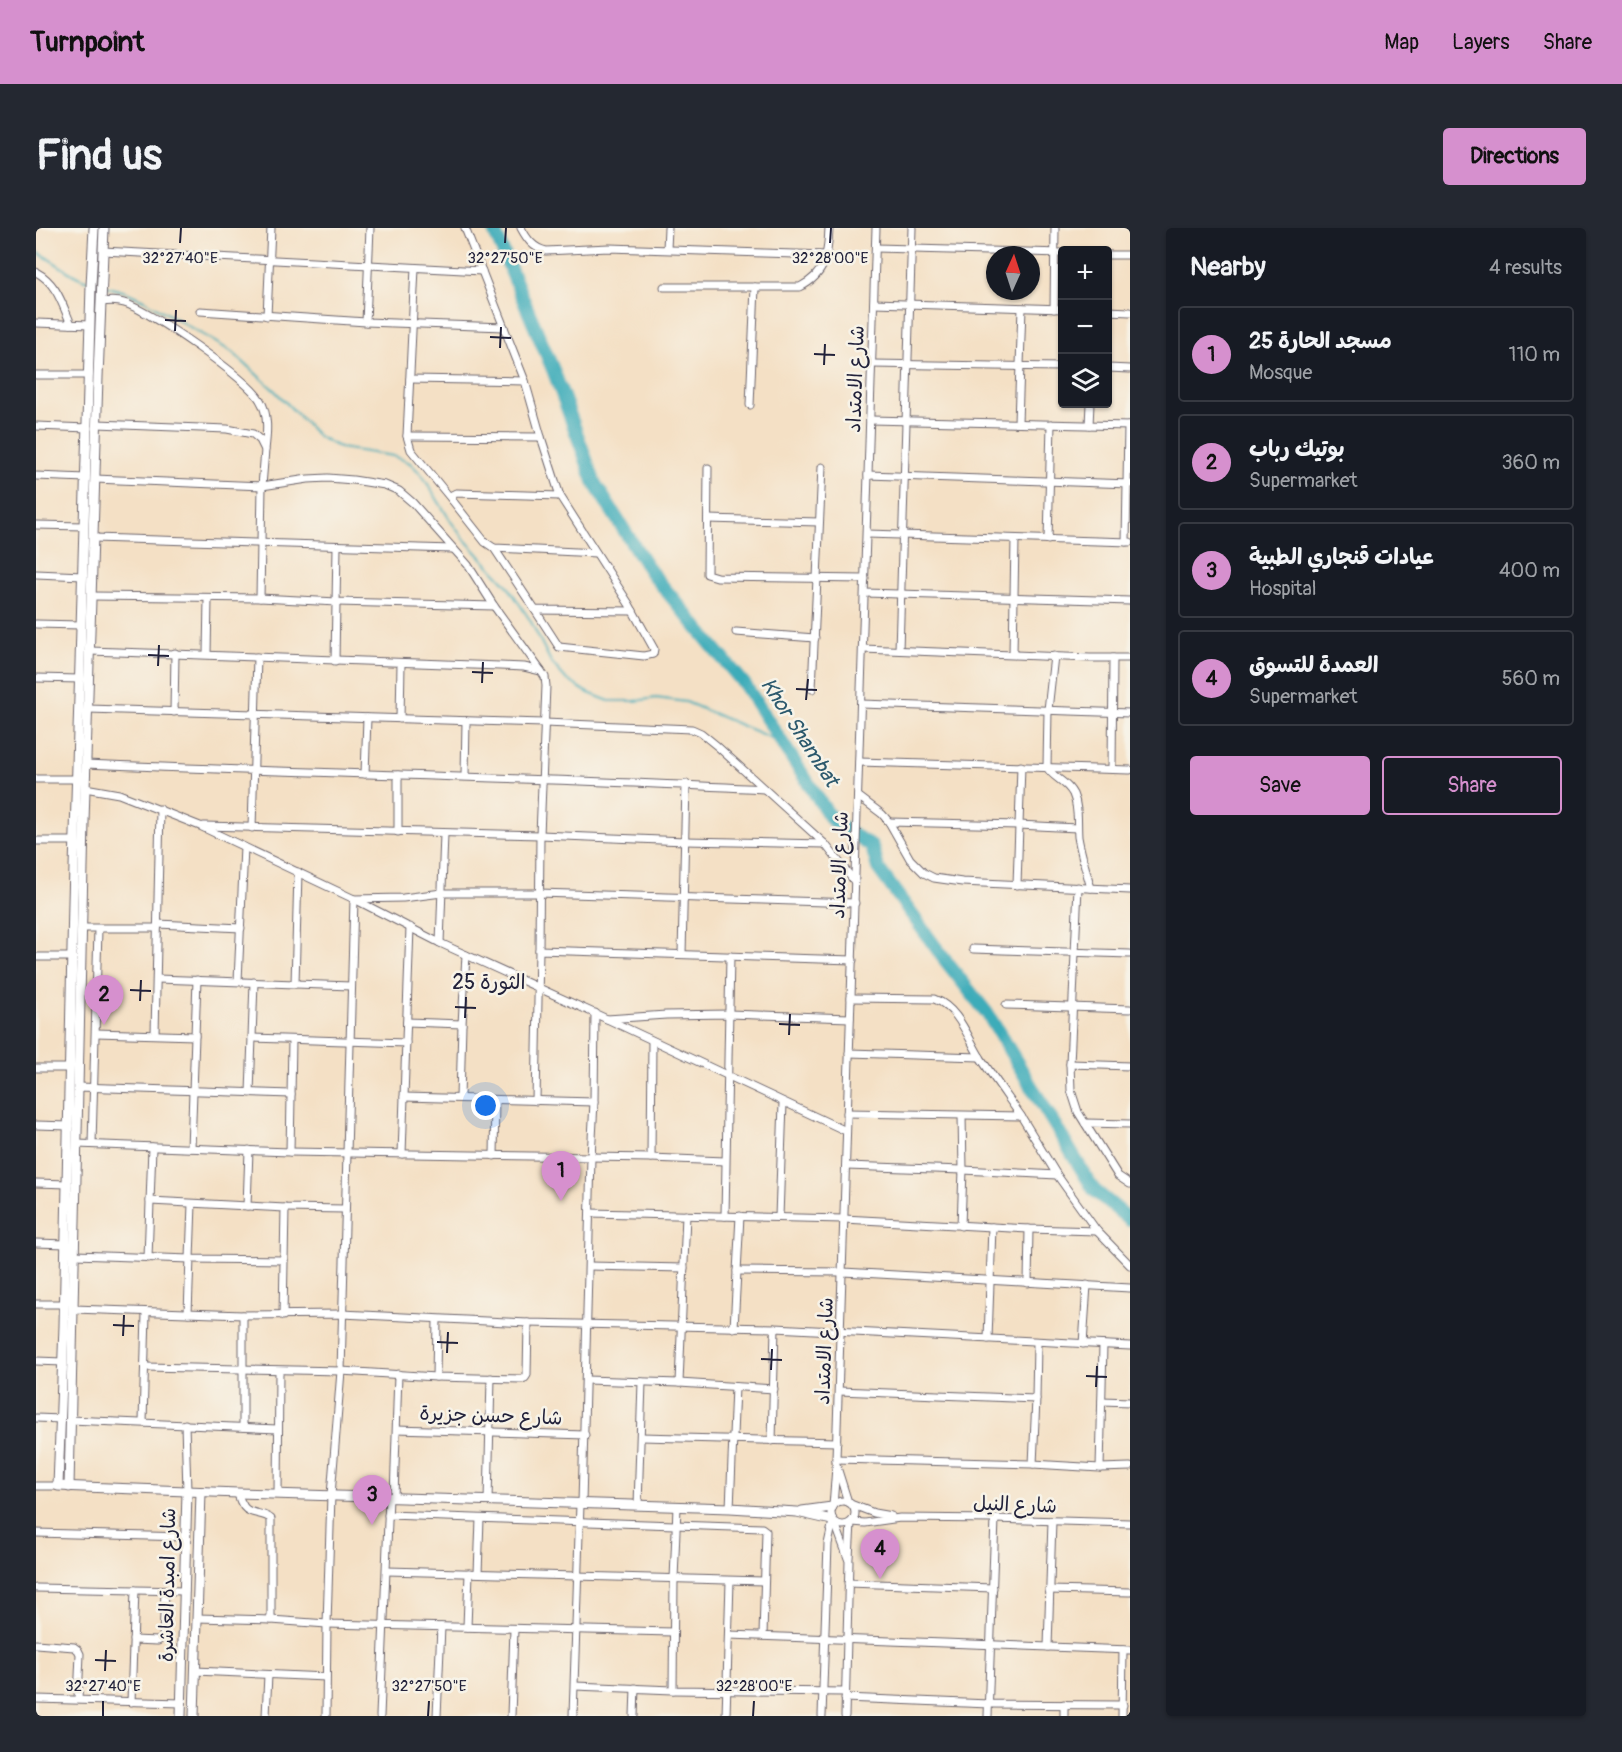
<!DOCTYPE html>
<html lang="en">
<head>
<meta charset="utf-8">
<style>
	body { margin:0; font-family:Pangolin,"Playpen Sans Arabic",sans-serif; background:#242831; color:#f1f3f6 }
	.controls { position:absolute; right:18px; top:18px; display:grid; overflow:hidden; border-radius:6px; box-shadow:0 2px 4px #0004 }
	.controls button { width:54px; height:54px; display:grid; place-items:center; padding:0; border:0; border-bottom:2px solid #363941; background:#171b24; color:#f1f3f6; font:30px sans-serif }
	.compass { position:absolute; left:950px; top:18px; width:54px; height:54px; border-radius:50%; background:#171b24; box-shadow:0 2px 4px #0004; rotate:3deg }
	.you { position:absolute; left:450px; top:878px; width:21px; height:21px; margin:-15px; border:4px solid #fff; border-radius:50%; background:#1a73e8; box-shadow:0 0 0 9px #1a73e833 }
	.badge { display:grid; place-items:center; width:39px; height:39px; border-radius:50%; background:#d690ce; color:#111; font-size:20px; font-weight:700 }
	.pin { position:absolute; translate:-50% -50px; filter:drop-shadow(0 2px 3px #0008) }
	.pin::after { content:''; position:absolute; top:32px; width:21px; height:18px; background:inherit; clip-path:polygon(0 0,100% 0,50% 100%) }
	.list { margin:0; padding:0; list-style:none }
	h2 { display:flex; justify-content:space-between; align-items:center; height:78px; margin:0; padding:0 24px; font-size:26px }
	h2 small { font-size:20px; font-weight:400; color:#9ea1a6 }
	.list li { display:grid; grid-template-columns:39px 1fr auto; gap:18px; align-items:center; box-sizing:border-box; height:96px; margin:0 12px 12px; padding:0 12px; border:2px solid #363941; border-radius:6px }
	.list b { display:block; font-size:22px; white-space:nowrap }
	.list p { margin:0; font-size:20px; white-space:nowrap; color:#9ea1a6 }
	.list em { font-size:20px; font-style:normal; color:#9ea1a6 }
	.actions { display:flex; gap:12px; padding:18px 24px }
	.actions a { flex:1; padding:14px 0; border:2px solid #d690ce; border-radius:6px; text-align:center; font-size:21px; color:#d690ce }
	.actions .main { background:#d690ce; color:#111 }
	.icon { flex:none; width:33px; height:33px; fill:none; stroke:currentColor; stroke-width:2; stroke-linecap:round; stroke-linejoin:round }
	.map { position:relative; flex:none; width:1094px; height:1488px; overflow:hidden; border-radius:6px }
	header { display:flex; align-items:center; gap:36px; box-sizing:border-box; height:84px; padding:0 30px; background:#d690ce; color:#111 }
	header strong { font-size:28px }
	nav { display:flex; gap:33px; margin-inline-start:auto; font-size:21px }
	.intro { display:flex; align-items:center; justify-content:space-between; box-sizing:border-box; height:144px; padding:0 36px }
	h1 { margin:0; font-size:42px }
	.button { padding:15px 27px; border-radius:6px; background:#d690ce; color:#111; font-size:21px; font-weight:700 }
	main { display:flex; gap:36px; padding:0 36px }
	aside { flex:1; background:#171b24; border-radius:6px; box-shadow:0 2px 4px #0004 }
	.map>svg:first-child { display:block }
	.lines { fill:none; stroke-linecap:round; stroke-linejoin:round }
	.stream { stroke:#3cacb9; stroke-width:2 }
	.river { stroke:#3cacb9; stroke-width:14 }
	.minor-casing { stroke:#6c646b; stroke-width:9 }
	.major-casing { stroke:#6c646b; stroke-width:11 }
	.minor { stroke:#fff; stroke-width:7 }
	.major { stroke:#fff; stroke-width:9 }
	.ticks { fill:none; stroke:#22223b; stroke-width:2 }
	.labels { text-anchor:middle; stroke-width:5; stroke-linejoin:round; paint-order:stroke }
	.street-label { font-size:20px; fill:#22223b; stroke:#f7f3e8 }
	.water-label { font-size:21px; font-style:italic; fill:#2c596d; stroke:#f7f3e8 }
	.neighbourhood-label { font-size:21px; fill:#22223b; stroke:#f7f3e8 }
	.ticks-label { font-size:15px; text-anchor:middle; fill:#22223b; stroke:#f7f3e8; stroke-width:5; stroke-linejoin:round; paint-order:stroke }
</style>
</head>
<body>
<header>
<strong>Turnpoint</strong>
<nav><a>Map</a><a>Layers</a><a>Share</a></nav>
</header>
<div class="intro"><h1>Find us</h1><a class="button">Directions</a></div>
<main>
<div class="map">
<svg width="1094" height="1488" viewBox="0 0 1094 1488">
	<rect width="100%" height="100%" fill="#f7f3e8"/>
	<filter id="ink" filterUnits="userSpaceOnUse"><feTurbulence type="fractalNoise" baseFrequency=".0167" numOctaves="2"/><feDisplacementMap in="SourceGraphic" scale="12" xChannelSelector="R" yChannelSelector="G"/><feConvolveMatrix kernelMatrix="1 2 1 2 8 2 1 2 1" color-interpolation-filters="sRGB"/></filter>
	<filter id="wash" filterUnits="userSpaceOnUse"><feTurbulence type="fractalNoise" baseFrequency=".008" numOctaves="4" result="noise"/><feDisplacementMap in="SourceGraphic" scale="24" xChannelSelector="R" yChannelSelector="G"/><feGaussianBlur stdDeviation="1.35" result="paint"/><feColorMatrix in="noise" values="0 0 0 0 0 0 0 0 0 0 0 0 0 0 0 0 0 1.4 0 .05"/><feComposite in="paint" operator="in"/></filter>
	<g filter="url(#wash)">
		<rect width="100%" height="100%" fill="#f4e0c5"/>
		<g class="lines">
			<!-- stream -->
			<g class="stream">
				<path d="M0 24C19 32 33 48 52 53"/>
				<polyline points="69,58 90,64 108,72 196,124 239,163 282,208 304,220 357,228 374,235 386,247 416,295 431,314 471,357 494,392 515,434 530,451 550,464 573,473 599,473 620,470 650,474 747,515"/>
			</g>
			<!-- river -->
			<polyline class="river" points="457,0 518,144 559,256 614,343 709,457 796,592 836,619 842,640 909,732 951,785 1058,962 1094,992"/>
		</g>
	</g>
	<g filter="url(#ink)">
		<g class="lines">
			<!-- minor casing -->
			<g class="minor-casing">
				<g id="minor">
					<polyline points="429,0 489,153 505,209 524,268 593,376 618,421 617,426 608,428 523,419 499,382"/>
					<path d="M485 0C491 11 497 20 510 23L573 20 791 27"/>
					<polyline points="840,20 1026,25"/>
					<polyline points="631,21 632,0"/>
					<polyline points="67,23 446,43"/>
					<polyline points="1072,27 1094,27"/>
					<polyline points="379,40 371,208 375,222 416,272"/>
					<path d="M0 44C21 55 26 76 35 96"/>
					<path d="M628 59H764C790 46 792 27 793 0"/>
					<path d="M65 74C72 73 80 72 88 75 113 82 211 150 224 172 233 186 231 206 229 222"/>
					<polyline points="838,75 1026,81"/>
					<polyline points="1018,81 1019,0"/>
					<polyline points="164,83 330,94 468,99"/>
					<polyline points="1072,83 1094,84"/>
					<polyline points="231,88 235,0"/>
					<polyline points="330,94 334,0"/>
					<polyline points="0,95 54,97"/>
					<polyline points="836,136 1026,139"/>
					<polyline points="1072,140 1094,141"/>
					<polyline points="0,147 53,147"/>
					<polyline points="374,151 489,153"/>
					<polyline points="714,177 719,59"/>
					<polyline points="834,192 1094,198"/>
					<polyline points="982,194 986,80"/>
					<polyline points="61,196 191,201 217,206 224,212 229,222 226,258 224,370"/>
					<polyline points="1053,197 1054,176"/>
					<polyline points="0,198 52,200"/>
					<polyline points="371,208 505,209"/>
					<polyline points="672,240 671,346 681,349 829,351"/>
					<polyline points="832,247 1094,256"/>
					<polyline points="0,248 50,250"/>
					<polyline points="59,251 226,258 272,251 292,250 317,252 349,257 363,263 377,275 432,337 458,378 505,443"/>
					<polyline points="524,268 420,265 416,267 416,272 449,314 458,320 560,325"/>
					<polyline points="672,291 783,294"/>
					<polyline points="0,297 48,298"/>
					<polyline points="831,306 1094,314"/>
					<path d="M58 310C177 313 297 318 417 321"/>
					<polyline points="1012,312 1015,196"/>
					<polyline points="1090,314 1092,198"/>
					<polyline points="458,320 499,382 597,383"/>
					<polyline points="0,346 47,348"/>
					<polyline points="829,365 1094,373"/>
					<polyline points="56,368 224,370 301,374 458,378"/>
					<polyline points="0,396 45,397"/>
					<polyline points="700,404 779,410"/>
					<polyline points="827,421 1054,430 1094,430"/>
					<polyline points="863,422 876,0"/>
					<polyline points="54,423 464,438 488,439 505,443 509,449 510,458 504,607 503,722"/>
					<polyline points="171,426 172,371"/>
					<polyline points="977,426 979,311"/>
					<path d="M1018 428 1012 482 1011 539C1016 550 1030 552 1037 566 1043 579 1041 595 1042 609 1045 626 1050 643 1055 660"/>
					<polyline points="299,433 301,318"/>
					<polyline points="0,450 44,451"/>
					<polyline points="776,461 786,239"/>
					<polyline points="825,476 1094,485"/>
					<polyline points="52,481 508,495 656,501 665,505 681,518 789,616 819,654"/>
					<polyline points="138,484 139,425"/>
					<polyline points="364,491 365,435"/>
					<polyline points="823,534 1094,542"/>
					<path d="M50 536C276 546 502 549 728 561"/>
					<polyline points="1076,541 1077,430"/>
					<polyline points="329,546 331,490"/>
					<polyline points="429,548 430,493"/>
					<polyline points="0,551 41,551"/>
					<polyline points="49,560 83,566 164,598 318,671 404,715 571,791 810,903"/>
					<polyline points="822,568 846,586 853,594 874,631 888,645 898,650 926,654 1094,662"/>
					<polyline points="853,594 983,597 1041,600"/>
					<polyline points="168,598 504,607 649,613 789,616"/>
					<polyline points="216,600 221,429"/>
					<polyline points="362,604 362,547"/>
					<polyline points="0,613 39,613"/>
					<polyline points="981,657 985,538"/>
					<polyline points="122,696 205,700"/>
					<polyline points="46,700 121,700"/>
					<polyline points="404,715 408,606"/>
					<polyline points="937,721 1094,726"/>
					<polyline points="646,726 650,556"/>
					<polyline points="0,729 36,729"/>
					<polyline points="121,751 315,758"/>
					<polyline points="202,753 208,619"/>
					<polyline points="259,756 262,644"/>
					<path d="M815 770 898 771C922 779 932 810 944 829 957 849 971 868 985 888"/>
					<polyline points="970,777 1094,781"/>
					<polyline points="571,791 630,787 693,786 814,790"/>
					<polyline points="371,794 426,796 430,727"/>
					<polyline points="60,805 159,808"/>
					<polyline points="119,806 124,581"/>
					<polyline points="216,810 370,815"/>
					<polyline points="813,825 944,829"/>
					<polyline points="1034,836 1042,659"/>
					<polyline points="1094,838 1034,836 1035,862 1042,884 1082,948 1094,956"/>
					<polyline points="0,840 33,840"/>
					<polyline points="42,859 255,866"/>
					<polyline points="214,865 218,754"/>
					<polyline points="368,869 558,874"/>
					<polyline points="424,870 426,796"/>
					<polyline points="500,873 503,722 817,732"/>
					<polyline points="811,885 985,888 1021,947 1061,1003 1094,1037"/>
					<polyline points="1049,895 1094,896"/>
					<polyline points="0,897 33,898"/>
					<polyline points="41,916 254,924 615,930 689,933"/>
					<polyline points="56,916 62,701"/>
					<polyline points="155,920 161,752"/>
					<polyline points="254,924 256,812"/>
					<polyline points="366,926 374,699"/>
					<polyline points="458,928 459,872"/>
					<polyline points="615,930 616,813"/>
					<polyline points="810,938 927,942 1021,947"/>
					<polyline points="0,955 32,956"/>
					<polyline points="114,973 249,980 309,981"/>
					<polyline points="211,978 213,922"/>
					<polyline points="554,985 808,991 993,1001 1061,1003"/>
					<polyline points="689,988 694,728"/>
					<polyline points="743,989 747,875"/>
					<polyline points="925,998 927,942 926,888"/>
					<polyline points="0,1015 30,1016"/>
					<polyline points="39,1027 154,1031 248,1032"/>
					<polyline points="112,1030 116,919"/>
					<polyline points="553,1038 648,1040"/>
					<polyline points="701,1043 807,1044 1094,1060"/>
					<polyline points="992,1055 993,1001"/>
					<polyline points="0,1076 29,1076"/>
					<polyline points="38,1081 207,1087 306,1086 492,1095 739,1100 1094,1118"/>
					<polyline points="152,1085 156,976"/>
					<polyline points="247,1088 249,980"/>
					<polyline points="698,1100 704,988"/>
					<polyline points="952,1111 956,999"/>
					<polyline points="1047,1116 1051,1057"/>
					<polyline points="0,1133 27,1134"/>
					<polyline points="109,1139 305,1143 400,1149 486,1151 489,1150 491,1147 492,1095"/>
					<polyline points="400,1149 401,1092"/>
					<polyline points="550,1152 643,1155 738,1161"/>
					<polyline points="643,1155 650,987"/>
					<polyline points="803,1163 1000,1171"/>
					<polyline points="1066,1173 1094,1174"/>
					<polyline points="0,1190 25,1191"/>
					<polyline points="34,1192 242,1201"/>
					<polyline points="107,1194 110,1085"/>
					<polyline points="149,1196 151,1263"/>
					<polyline points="207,1199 207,1087"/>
					<polyline points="361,1201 549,1207"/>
					<polyline points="605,1209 801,1214"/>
					<polyline points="736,1213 739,1100"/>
					<polyline points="800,1231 997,1236 1064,1240 1094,1239"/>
					<polyline points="997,1236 1000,1171 1001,1115"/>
					<polyline points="1064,1240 1067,1117"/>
					<polyline points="0,1258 22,1258"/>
					<path d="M202 1265C203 1270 205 1275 208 1279 214 1287 228 1284 235 1291V1392"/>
					<polyline points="242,1266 243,1143"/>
					<polyline points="358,1269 362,1146"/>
					<circle cx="807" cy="1285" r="12"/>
					<polyline points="452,1273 455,1150"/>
					<polyline points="812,1274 800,1236 800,1231 840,0"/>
					<polyline points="546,1276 555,929 558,874 559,785"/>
					<polyline points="602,1277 606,1154"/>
					<polyline points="817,1277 838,1285 855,1288"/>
					<polyline points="797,1278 800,1239"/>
					<polyline points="694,1280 699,1159"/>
					<polyline points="352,1287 726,1300 730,1303 727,1408"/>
					<polyline points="816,1294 829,1295 864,1290 959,1291 1094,1295"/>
					<polyline points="799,1295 813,1333 809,1488"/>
					<polyline points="0,1305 150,1309"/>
					<polyline points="813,1330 815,1295"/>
					<polyline points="351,1343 728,1353"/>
					<polyline points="442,1345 444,1291"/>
					<polyline points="812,1355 957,1360"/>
					<polyline points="0,1360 149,1363"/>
					<polyline points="1013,1362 1094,1364"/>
					<polyline points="161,1390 235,1392 291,1396 637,1404"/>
					<polyline points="431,1399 433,1345"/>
					<polyline points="693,1407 1094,1422"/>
					<polyline points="97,1412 122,1413 127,1410 129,1363"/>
					<polyline points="0,1416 38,1419 42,1422 44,1426 42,1471"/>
					<polyline points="1012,1419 1016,1293"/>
					<polyline points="159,1443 290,1449"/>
					<polyline points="539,1458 637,1462 809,1464"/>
					<polyline points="637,1462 638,1351 641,1279"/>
					<polyline points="809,1470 953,1476 1087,1477"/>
					<polyline points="0,1471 146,1475"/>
					<polyline points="95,1474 99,1362"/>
					<polyline points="230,1488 232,1447"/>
					<polyline points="290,1488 291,1396 295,1267 305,1143 318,671 367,670 406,665 503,665 819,675"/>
					<polyline points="344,1488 353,1269"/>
					<polyline points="401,1488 405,1399"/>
					<polyline points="475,1488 478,1401"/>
					<polyline points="537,1488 544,1276"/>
					<polyline points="598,1488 599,1460"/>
					<polyline points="690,1488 694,1353"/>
					<polyline points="786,1488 792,1316 797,1293"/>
					<polyline points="952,1488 959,1291"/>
					<polyline points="1028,1488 1028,1476"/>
					<polyline points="1086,1488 1087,1422"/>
				</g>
			</g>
			<!-- major casing -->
			<g class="major-casing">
				<g id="major">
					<polyline points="58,0 55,58 37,674 28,1098 22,1258 202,1265 694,1280 761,1284 796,1292"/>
					<polyline points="33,1259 48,594 62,149 68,0"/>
					<polyline points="766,1283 796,1279"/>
					<polyline points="145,1488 151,1263"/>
					<polyline points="158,1488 165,1264"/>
				</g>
			</g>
			<!-- minor -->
			<use href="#minor" class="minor"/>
			<!-- major -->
			<use href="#major" class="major"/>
		</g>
	</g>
	<!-- ticks -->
	<path class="ticks" d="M144 15 145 0M469 15 470 0M794 15 795 0M129 92 150 93M139 103 140 82M454 109 475 110M464 120 465 99M778 126 799 127M788 137 789 116M112 427 133 428M122 438 123 417M436 444 457 445M446 455 447 434M760 461 781 462M770 472 772 451M94 762 115 763M104 773 105 752M419 779 440 780M429 790 430 769M743 796 764 797M753 807 754 786M77 1097 98 1098M87 1108 88 1087M401 1114 422 1115M411 1125 412 1104M725 1131 746 1132M735 1142 736 1121M1050 1148 1071 1149M1060 1159 1061 1138M59 1432 80 1433M69 1443 70 1422M67 1488V1473M392 1488 393 1473M717 1488 718 1473"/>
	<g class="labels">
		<!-- street labels -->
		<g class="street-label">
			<text transform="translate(819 151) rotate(-88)" y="7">شارع الامتداد</text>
			<text transform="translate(803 637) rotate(-88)" y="7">شارع الامتداد</text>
			<text transform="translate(788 1123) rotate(-88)" y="7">شارع الامتداد</text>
			<text transform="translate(455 1187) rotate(2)" y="7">شارع حسن جزيرة</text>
			<text transform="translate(979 1276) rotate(2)" y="7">شارع النيل</text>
			<text transform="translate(131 1357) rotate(-89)" y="7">شارع امبدة العاشرة</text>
		</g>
		<!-- water labels -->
		<g class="water-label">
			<text transform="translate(764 504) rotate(57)" y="7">Khor Shambat</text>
		</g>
		<!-- neighbourhood labels -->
		<g class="neighbourhood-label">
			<text x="453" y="761">الثورة 25</text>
		</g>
	</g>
	<g class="ticks-label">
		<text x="144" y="35">32°27'40"E</text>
		<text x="469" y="35">32°27'50"E</text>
		<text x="794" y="35">32°28'00"E</text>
		<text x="67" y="1463">32°27'40"E</text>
		<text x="393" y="1463">32°27'50"E</text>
		<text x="718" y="1463">32°28'00"E</text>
	</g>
</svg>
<div class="controls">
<button>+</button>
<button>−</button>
<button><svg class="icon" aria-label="layers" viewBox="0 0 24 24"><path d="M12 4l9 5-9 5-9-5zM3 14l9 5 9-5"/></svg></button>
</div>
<svg class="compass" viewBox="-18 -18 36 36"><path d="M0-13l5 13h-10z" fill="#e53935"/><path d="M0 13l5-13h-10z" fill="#9ea1a6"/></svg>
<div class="you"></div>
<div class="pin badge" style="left:525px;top:973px">1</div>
<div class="pin badge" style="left:68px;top:797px">2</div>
<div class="pin badge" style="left:336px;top:1297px">3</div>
<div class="pin badge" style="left:844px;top:1351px">4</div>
</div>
<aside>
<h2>Nearby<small>4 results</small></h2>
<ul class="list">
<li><span class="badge">1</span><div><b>مسجد الحارة 25</b><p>Mosque</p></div><em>110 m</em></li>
<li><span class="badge">2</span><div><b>بوتيك رباب</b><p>Supermarket</p></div><em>360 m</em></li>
<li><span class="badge">3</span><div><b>عيادات قنجاري الطبية</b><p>Hospital</p></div><em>400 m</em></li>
<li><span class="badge">4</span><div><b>العمدة للتسوق</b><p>Supermarket</p></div><em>560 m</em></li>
</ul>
<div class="actions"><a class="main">Save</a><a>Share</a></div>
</aside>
</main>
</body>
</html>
